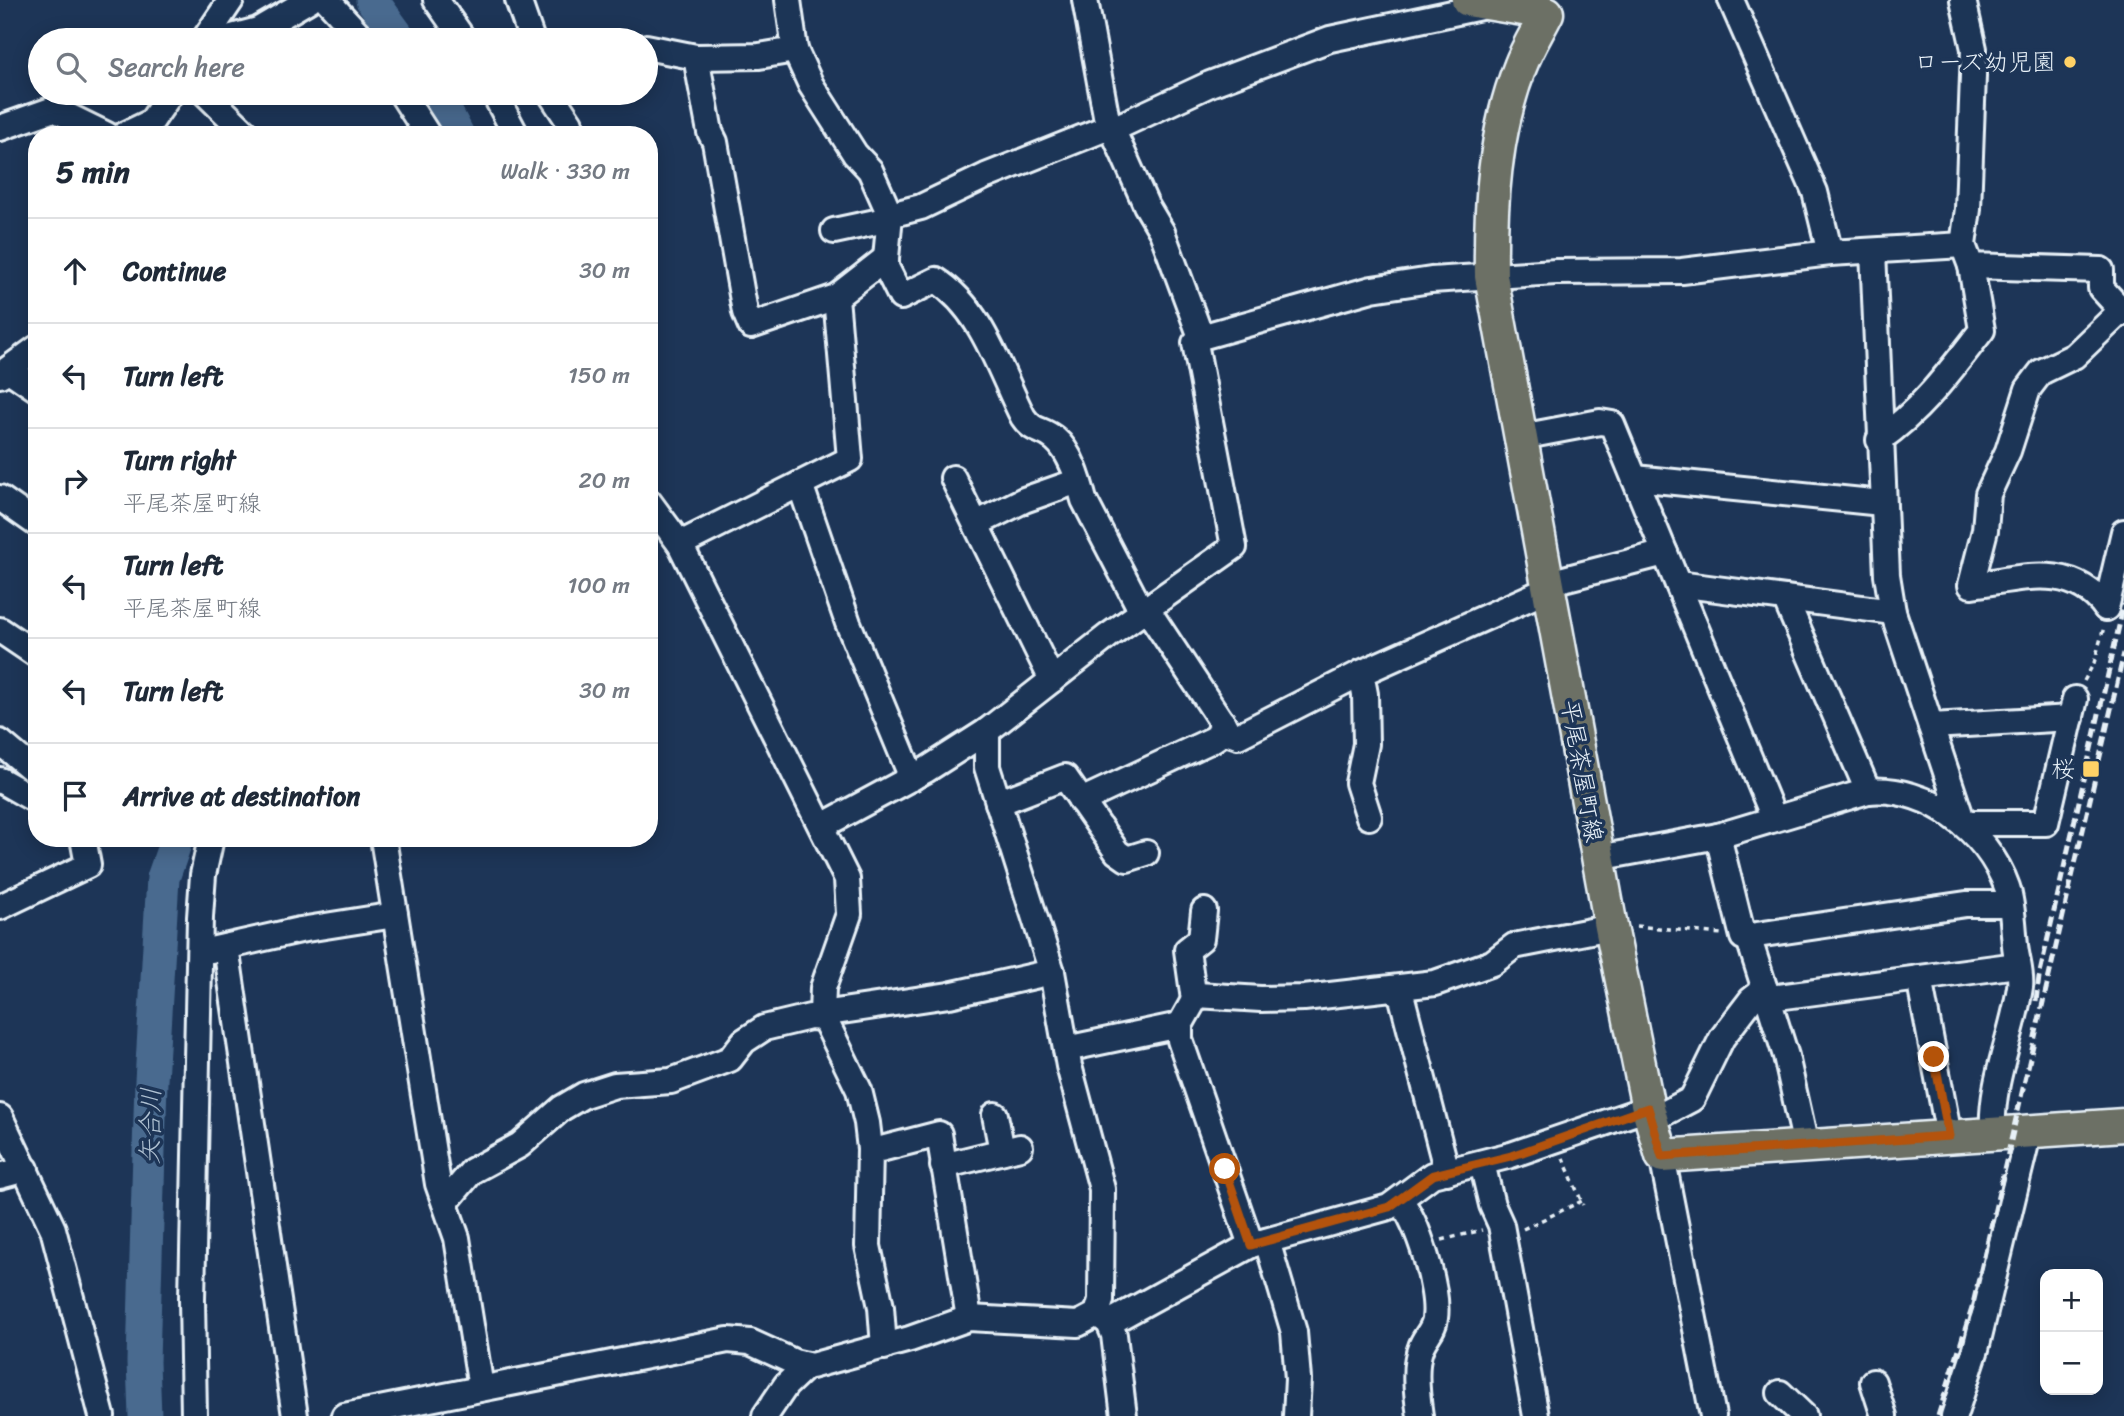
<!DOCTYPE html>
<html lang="en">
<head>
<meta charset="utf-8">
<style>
	body { margin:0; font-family:Sriracha,"Klee One",sans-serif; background:#f2f2f3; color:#1f2937 }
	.controls { position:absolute; right:21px; bottom:21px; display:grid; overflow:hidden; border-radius:14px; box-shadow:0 4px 18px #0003 }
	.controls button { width:63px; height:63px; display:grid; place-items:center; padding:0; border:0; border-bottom:2px solid #e0e1e3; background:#fff; color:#1f2937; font:35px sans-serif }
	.stop { position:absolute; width:21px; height:21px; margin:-16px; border:5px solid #b45309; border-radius:50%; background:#fff }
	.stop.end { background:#b45309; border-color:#fff; box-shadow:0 2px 7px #0008 }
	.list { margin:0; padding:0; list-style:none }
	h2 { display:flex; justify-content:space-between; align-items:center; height:91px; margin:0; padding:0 28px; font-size:30px }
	h2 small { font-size:23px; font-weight:400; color:#747a83 }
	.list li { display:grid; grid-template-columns:46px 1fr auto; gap:21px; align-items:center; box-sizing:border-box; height:105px; padding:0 28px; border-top:2px solid #e0e1e3 }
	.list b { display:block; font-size:26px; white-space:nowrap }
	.list p { margin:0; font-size:23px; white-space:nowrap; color:#747a83 }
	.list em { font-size:23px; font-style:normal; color:#747a83 }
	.icon { flex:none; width:38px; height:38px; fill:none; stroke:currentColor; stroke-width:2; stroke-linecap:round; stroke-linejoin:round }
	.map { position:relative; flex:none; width:2124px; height:1416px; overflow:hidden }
	.search { position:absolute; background:#fff; box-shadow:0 4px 18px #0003; left:28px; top:28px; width:630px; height:77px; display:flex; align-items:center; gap:18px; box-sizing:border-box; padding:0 24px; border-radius:38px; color:#747a83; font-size:26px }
	.panel { position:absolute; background:#fff; box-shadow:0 4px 18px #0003; left:28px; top:126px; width:630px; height:721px; border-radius:28px }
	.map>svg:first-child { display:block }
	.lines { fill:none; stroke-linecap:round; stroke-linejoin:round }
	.river { stroke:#486a8f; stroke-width:33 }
	.minor-casing { stroke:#e8f1f8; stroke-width:30 }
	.major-casing { stroke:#e8f1f8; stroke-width:37 }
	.path { stroke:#e8f1f8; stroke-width:3.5; stroke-dasharray:5 5; stroke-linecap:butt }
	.minor { stroke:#1d3557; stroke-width:24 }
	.major { stroke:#6c7065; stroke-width:32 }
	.rail { stroke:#e8f1f8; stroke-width:5; stroke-dasharray:10 5; stroke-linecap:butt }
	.route { stroke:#b45309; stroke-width:9 }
	.poi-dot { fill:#ffd166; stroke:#1d3557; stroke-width:2.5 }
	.labels { text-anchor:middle; stroke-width:7; stroke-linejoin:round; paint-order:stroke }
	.poi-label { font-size:24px; fill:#e8f1f8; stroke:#1d3557; text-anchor:end }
	.street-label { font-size:24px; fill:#e8f1f8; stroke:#1d3557 }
	.water-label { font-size:26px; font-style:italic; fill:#b0c2d3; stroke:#1d3557 }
</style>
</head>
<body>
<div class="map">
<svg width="2124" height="1416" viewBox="0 0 2124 1416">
	<rect width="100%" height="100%" fill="#1d3557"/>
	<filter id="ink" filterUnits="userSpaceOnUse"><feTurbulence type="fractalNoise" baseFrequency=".0143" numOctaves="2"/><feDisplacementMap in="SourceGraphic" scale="14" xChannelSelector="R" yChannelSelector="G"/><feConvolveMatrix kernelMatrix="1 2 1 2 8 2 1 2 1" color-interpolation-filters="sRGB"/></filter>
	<g filter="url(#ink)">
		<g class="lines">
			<!-- river -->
			<g class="river">
				<polyline points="372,0 401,40"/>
				<polyline points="436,93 458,135"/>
				<polyline points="145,1416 143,1362 151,1081 163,878 177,838"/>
			</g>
			<!-- minor casing -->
			<g class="minor-casing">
				<g id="minor">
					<polyline points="327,0 364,40"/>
					<polyline points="436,0 464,40"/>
					<polyline points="518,0 532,40"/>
					<polyline points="1085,0 1106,115 1146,205 1162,232 1201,337"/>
					<polyline points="1731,0 1815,192 1830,253"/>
					<polyline points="1963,0 1974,49 1968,209 1963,245 1971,266 2101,270 2101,288 2124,313"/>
					<polyline points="204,40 231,0"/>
					<polyline points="220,40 258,30 309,0"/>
					<polyline points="646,47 696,57 759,56 795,50 788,0"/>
					<polyline points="795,50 811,85 855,154 870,170 890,215 886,258"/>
					<path d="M696 57 710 132 715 142 745 312 751 326 836 297 886 258V267L901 297 936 280C983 310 999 370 1023 417 1034 433 1042 428 1055 439 1071 452 1079 481 1084 500L1142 612"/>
					<polyline points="205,93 248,135"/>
					<polyline points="401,93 428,135"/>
					<polyline points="494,93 516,135"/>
					<polyline points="550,93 570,123 572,135"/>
					<polyline points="0,128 54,109 107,135"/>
					<polyline points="1111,130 1210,84 1330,39 1490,5"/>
					<polyline points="124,135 151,122 171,93"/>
					<polyline points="890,215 921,207 986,176 1109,127"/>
					<polyline points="834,231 890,219"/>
					<polyline points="1873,251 1887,575 1893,612 1963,823"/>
					<polyline points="9,370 37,389"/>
					<polyline points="0,375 37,348"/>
					<polyline points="1521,437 1600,422 1612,424 1665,553"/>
					<path d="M1879 440C1922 410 1950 371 1982 330L1971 266"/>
					<polyline points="953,478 1052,680"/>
					<polyline points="1635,478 1882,503"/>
					<polyline points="800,484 848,623 912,778"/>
					<polyline points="0,498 37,524"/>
					<polyline points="649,502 680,544 847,879 849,914 823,988 822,1014 859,1090 867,1123 870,1149 868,1246 881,1307 884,1347"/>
					<polyline points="976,524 1024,500 1078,481"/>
					<polyline points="680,544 850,459 836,297"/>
					<polyline points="1548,583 1665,553 1774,818"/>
					<polyline points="1678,584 1893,612"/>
					<polyline points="1785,598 1868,791"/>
					<path d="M2106 608C2071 561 2021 579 1971 585L1985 530 1988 494 2008 451 2028 389 2041 372 2074 356 2120 312"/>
					<polyline points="2106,608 2124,532"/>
					<polyline points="1147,609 1229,733 1238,736 1361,673 1549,589"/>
					<polyline points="0,630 37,655"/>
					<polyline points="1361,673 1365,694 1366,744 1358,783 1369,817"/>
					<polyline points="1931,726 2071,718"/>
					<polyline points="0,742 37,773"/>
					<polyline points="0,780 37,801"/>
					<polyline points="1081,801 1212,740 1218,736 1223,723"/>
					<polyline points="998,803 1065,777 1117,852 1127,859 1146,853"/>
					<polyline points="1963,823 2046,823 2075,699"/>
					<polyline points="822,826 926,770 987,731 1108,636 1234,547 1195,343 1201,337 1372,289 1431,280 1556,272 1682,271 1830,253 1963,245"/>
					<polyline points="1718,836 1743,937 1966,904 2010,904"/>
					<polyline points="383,838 438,1184 457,1238 481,1388"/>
					<path d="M1598 858 1718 836 1868 791C1928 786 1987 831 2007 887 2013 905 2013 926 2015 945 2016 958 2022 974 2020 987 2013 1036 1990 1082 1993 1132"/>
					<polyline points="0,907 88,865 83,838"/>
					<polyline points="1748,936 1786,1056 1806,1146"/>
					<polyline points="226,947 295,1416"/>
					<polyline points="211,950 300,930 395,915"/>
					<polyline points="1919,978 1949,1136"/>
					<polyline points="1395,988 1402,998 1447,1172"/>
					<polyline points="1770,998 2017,965"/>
					<polyline points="1194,1000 1187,950 1201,939 1204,911"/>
					<polyline points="822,1014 949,995 1052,972"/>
					<polyline points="1066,1049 1180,1025"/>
					<polyline points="995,1115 1002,1151"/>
					<polyline points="0,1117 53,1229 102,1416"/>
					<polyline points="1652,1120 1692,1099 1722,1038 1751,1000 1765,989"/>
					<polyline points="870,1149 881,1149 939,1134 969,1318"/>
					<polyline points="1662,1156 1713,1416"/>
					<polyline points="1482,1163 1492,1205 1501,1225 1536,1416"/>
					<polyline points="943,1166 1020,1147"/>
					<polyline points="0,1176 26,1169"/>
					<path d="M1400 1201C1418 1220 1439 1291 1435 1318 1434 1330 1425 1336 1421 1347 1413 1366 1417 1396 1420 1416"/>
					<polyline points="445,1203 472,1171 520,1145 562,1108 584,1095 615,1085 671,1081 730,1059 744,1041 764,1028 810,1017 823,1018"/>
					<polyline points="1267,1241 1294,1332 1298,1379 1296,1416"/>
					<polyline points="1251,1245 1180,1040 1180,1025 1197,995 1261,999 1304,998 1435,983 1492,963 1514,946 1611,927"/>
					<polyline points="1097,1314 1109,1323 1114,1335 1124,1416"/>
					<polyline points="1109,1323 1251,1245 1389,1207 1432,1175 1511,1155 1648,1108"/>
					<polyline points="1873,1382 1884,1416"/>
					<polyline points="1780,1393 1804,1416"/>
					<polyline points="194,1416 192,1299 200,917 203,875 211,838"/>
					<polyline points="344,1416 728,1340 750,1342 794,1362 811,1366 910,1339 969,1318 1078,1324 1097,1314 1101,1300 1102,1189 1069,1066 1052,972 987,767 987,731"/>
					<polyline points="765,1416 786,1385 805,1367"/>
					<polyline points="1954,1416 1976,1349 2029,1131"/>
				</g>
			</g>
			<!-- major casing -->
			<g class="major-casing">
				<path id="major" d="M1468 0 1547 13C1538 31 1527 48 1520 67 1494 133 1490 206 1491 276L1611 927 1648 1108 1662 1156 2124 1125"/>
			</g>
			<!-- path -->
			<g class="path">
				<polyline points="2084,681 2094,663 2104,627"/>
				<polyline points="1636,926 1722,934"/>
				<polyline points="1563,1158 1583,1205"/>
				<polyline points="1523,1229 1582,1201"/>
				<polyline points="1442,1240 1482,1230"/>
			</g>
			<!-- minor -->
			<use href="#minor" class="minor"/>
			<!-- major -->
			<use href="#major" class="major"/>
			<!-- rail -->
			<g class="rail">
				<polyline points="2036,1001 2039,977 2124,604"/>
				<polyline points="1938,1416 1973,1304 2124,653"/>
			</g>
		</g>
	</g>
	<g class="lines" filter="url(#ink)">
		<!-- route -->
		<polyline class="route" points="1225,1169 1251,1245 1389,1207 1433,1175 1511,1156 1648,1108 1662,1156 1949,1136 1934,1057"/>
	</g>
	<!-- markers -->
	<g class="poi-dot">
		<circle cx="2070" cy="62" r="7"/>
		<rect x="2082" y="760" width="18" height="18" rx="3.5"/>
	</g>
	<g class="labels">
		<!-- poi labels -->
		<g class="poi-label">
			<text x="2056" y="70">ローズ幼児園</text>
			<text x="2075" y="777">桜</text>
		</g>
		<!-- street labels -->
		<g class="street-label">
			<text transform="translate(1582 771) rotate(80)" y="8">平尾茶屋町線</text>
		</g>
		<!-- water labels -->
		<g class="water-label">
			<text transform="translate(150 1126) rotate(-89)" y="9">矢合川</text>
		</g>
	</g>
</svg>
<div class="controls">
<button>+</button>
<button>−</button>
</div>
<div class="stop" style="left:1225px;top:1169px"></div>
<div class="stop end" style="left:1934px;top:1057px"></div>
<div class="search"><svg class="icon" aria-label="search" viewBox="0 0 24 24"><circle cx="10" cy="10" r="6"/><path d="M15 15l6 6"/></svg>Search here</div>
<section class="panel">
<h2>5 min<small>Walk · 330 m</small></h2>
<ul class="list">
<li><svg class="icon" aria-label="ahead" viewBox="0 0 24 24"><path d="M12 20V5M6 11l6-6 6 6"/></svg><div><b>Continue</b></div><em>30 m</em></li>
<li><svg class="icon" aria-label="left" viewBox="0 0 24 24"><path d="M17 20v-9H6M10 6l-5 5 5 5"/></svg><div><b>Turn left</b></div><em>150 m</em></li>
<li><svg class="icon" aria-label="right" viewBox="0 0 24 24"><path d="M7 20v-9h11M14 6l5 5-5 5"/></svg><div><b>Turn right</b><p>平尾茶屋町線</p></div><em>20 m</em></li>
<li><svg class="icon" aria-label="left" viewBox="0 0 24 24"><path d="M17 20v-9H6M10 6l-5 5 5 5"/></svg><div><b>Turn left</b><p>平尾茶屋町線</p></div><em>100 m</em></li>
<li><svg class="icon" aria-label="left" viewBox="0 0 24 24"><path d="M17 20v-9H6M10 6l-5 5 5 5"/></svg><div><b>Turn left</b></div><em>30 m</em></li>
<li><svg class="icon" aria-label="arrive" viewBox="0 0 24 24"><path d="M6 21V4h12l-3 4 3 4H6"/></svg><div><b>Arrive at destination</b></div></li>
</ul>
</section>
</div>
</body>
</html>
